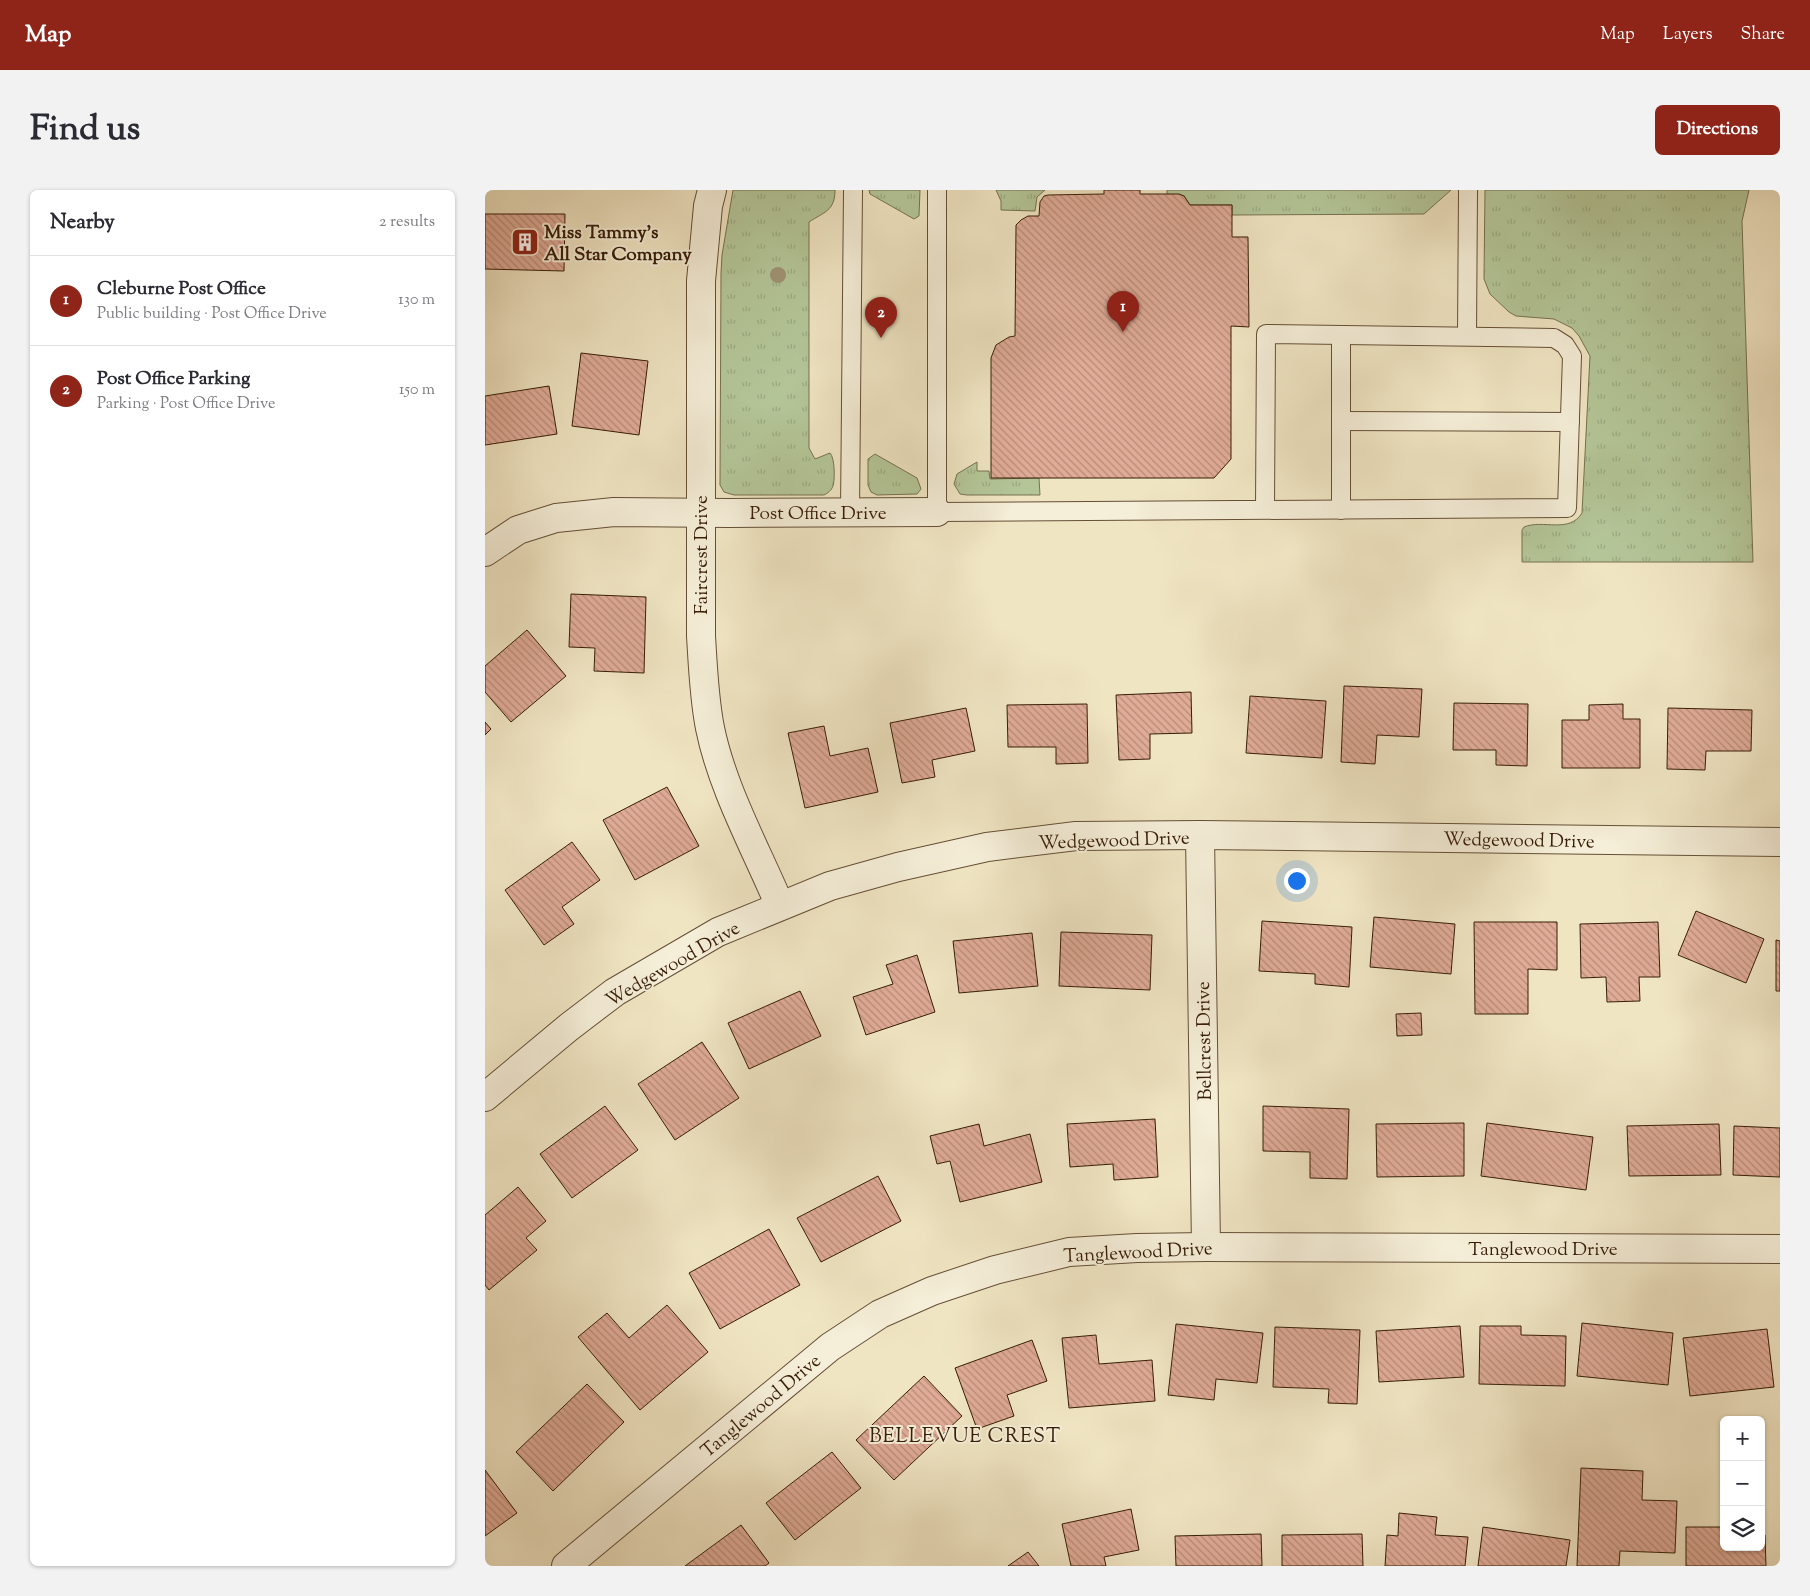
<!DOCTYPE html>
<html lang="en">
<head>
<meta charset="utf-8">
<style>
	body { margin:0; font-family:"Sorts Mill Goudy",serif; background:#f2f2f3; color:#2b2b33 }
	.controls { position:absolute; right:15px; bottom:15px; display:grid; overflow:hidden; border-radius:8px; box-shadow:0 1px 4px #0004 }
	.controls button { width:45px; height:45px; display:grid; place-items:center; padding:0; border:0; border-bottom:1px solid #e1e1e2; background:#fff; color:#2b2b33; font:25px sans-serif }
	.you { position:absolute; left:811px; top:690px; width:18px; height:18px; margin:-12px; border:4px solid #fff; border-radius:50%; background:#1a73e8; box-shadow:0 0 0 8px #1a73e833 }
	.badge { display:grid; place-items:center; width:32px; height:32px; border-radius:50%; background:#8f2418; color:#fff; font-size:16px; font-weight:700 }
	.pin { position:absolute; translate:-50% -41px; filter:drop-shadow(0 1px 2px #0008) }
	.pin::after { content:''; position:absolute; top:26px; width:18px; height:15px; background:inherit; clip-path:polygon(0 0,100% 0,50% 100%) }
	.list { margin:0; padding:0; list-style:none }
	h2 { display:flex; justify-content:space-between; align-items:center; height:65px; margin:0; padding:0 20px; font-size:21px }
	h2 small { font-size:16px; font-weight:400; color:#7c7c81 }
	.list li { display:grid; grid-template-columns:32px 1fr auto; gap:15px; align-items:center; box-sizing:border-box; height:90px; padding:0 20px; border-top:1px solid #e1e1e2 }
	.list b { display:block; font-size:19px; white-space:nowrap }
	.list p { margin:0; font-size:16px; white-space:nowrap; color:#7c7c81 }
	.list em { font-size:16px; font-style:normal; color:#7c7c81 }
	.icon { flex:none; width:28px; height:28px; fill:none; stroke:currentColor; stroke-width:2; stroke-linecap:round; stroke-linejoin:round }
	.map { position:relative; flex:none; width:1295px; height:1376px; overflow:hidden; border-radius:8px }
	header { display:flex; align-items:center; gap:30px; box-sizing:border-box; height:70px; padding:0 25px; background:#8f2418; color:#fff }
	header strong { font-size:24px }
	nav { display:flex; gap:28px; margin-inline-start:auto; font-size:18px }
	.intro { display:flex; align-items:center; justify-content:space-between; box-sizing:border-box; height:120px; padding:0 30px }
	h1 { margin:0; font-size:35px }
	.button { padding:12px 22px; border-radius:8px; background:#8f2418; color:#fff; font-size:18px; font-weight:700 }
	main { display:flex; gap:30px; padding:0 30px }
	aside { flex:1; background:#fff; border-radius:8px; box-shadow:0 1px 4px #0004 }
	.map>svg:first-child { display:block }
	.grass { fill:url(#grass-tufts); stroke:#767250 }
	.building { fill:url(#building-back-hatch); stroke:#371d07 }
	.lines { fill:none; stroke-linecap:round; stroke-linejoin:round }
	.service-casing { stroke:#654f36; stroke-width:20 }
	.minor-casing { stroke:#654f36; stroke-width:30 }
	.service { stroke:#f5eed8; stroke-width:18 }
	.minor { stroke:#f5eed8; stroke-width:28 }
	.tree { fill:#9f9373 }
	.labels { text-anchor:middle; stroke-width:4; stroke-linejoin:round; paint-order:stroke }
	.poi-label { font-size:19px; font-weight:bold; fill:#371d07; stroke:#f5eed8; text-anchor:start }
	.street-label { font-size:19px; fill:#371d07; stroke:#f5eed8 }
	.neighbourhood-label { font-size:20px; letter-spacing:1px; fill:#371d07; stroke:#f5eed8 }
</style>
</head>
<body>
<header>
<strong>Map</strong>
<nav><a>Map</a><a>Layers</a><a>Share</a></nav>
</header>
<div class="intro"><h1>Find us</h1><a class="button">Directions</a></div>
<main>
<aside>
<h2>Nearby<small>2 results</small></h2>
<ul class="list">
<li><span class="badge">1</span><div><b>Cleburne Post Office</b><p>Public building · Post Office Drive</p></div><em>130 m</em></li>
<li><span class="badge">2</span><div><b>Post Office Parking</b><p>Parking · Post Office Drive</p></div><em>150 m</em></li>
</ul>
</aside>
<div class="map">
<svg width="1295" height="1376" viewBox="0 0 1295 1376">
	<defs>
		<pattern id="grass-tufts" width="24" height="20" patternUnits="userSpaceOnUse" patternTransform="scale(1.25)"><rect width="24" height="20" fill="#b4c698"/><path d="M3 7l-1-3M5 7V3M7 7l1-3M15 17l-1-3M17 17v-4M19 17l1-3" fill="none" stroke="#9baa82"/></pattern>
		<pattern id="building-back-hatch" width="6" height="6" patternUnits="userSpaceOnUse" patternTransform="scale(1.25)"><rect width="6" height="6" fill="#e0ab97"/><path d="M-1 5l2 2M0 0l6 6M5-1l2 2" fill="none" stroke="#b68b79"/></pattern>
	</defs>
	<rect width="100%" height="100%" fill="#f0e5c3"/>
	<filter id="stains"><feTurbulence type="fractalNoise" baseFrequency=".004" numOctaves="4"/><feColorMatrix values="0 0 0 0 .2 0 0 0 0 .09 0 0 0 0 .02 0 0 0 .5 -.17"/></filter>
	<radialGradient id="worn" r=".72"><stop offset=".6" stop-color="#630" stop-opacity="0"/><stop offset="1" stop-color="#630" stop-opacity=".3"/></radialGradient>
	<!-- grass -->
	<g class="grass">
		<path d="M248 0H350C350 21 339 22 324 32V258L330 269 345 263C350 268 350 290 348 296 346 301 343 303 339 305H249L239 302 235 295 236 83 237 65Z"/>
		<polygon points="384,0 435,0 434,26 429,29 385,4"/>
		<polygon points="511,0 560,0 552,7 550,21 516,20 516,11"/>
		<polygon points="682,0 966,0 939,24 747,25 747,15 705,15 699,6 682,4"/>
		<path d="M1000 0H1264L1257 31 1268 372H1037V340L1039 337C1058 329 1084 344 1097 323L1105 166 1094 146 1087 138 1069 129 1031 126 1024 122 1005 104 999 89Z"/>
		<polygon points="390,264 432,288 436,299 432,304 392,305 386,302 383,295 383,269"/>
		<polygon points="492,272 492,281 504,281 505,289 554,288 555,305 482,305 475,304 469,294 472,284"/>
	</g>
	<!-- building -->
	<g class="building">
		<polygon points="619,0 655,0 655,4 694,4 699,6 705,15 747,15 747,47 763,47 764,137 746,136 746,269 729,288 506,288 506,168 511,155 524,147 530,146 531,35 536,30 543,26 554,26 555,12 559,6 563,5 619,4"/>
		<polygon points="0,24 80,24 79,81 0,79"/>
		<polygon points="96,163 163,171 154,245 87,236"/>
		<polygon points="64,196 72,244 0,255 0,206"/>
		<polygon points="86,404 161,407 159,483 109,481 110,458 84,457"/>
		<polygon points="42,440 81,486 26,532 0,502 0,476"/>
		<polygon points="859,496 937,499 934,547 892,545 890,574 856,572"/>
		<polygon points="706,502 707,543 665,544 665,569 634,570 631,505"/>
		<polygon points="765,506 841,511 837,568 761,563"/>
		<polygon points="969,513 1043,514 1042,576 1011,575 1011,560 968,560"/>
		<polygon points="602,514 603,573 571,574 571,557 523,557 522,515"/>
		<polygon points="1138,514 1138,529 1155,529 1155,578 1077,578 1077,530 1104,530 1104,515"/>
		<polygon points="481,518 490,561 447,570 450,587 417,593 405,533"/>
		<polygon points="1183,518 1267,520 1266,561 1221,561 1220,580 1182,579"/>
		<polygon points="0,532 6,539 0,545"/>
		<polygon points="339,536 345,566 383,558 393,602 320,618 303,543"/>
		<polygon points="182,597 214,656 150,690 118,630"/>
		<polygon points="87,652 115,690 77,717 89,734 59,755 20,700"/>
		<polygon points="1211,721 1279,749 1261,793 1193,765"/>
		<polygon points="889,727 970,734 966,784 885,777"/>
		<polygon points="777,731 867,737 864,797 830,794 830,784 774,781"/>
		<polygon points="989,732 1072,732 1072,780 1043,779 1043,824 990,824"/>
		<polygon points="1173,732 1175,787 1154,787 1155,811 1122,812 1121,787 1096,788 1095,734"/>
		<polygon points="576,742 667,745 665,800 574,796"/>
		<polygon points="547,743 553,796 474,803 468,751"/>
		<polygon points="1291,750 1295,751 1295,801 1291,801"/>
		<polygon points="432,765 450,822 381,845 368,807 408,794 401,775"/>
		<polygon points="315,801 336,846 264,879 243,833"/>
		<polygon points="936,823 937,845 912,846 911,824"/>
		<polygon points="217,852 254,908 190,950 153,894"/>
		<polygon points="120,916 153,960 87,1008 55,964"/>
		<polygon points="778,916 864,919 862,989 825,988 825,962 778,961"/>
		<polygon points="670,929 673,987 629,990 628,974 585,977 582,934"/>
		<polygon points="979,933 979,986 892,987 891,934"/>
		<polygon points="1002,933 1108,947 1101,1000 996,986"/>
		<polygon points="494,934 499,956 545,944 557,992 475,1012 465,971 452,974 445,946"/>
		<polygon points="1234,934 1236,985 1144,986 1142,936"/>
		<polygon points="1249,936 1295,938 1295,987 1248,985"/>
		<polygon points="393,986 416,1031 336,1072 312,1028"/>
		<polygon points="33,997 61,1031 41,1048 52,1060 4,1100 0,1095 0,1025"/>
		<polygon points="284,1039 315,1095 235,1139 204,1083"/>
		<polygon points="182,1115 223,1162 155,1220 93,1147 122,1123 144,1148"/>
		<polygon points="1097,1133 1188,1143 1183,1195 1092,1186"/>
		<polygon points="691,1134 778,1143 772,1193 731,1189 729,1210 683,1205"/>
		<polygon points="975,1136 979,1187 894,1192 891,1141"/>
		<polygon points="995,1136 1036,1136 1036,1145 1081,1146 1080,1196 994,1194"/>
		<polygon points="790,1137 875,1140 872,1214 843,1213 844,1199 788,1197"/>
		<polygon points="1282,1139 1289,1197 1205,1206 1198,1148"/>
		<polygon points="611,1145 614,1174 667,1170 670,1211 584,1218 577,1148"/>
		<polygon points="547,1150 562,1191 522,1205 529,1226 492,1239 470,1178"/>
		<polygon points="439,1186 477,1226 409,1290 371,1250"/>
		<polygon points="102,1194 139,1232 68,1301 31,1262"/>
		<polygon points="347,1262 376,1298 310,1350 281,1313"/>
		<polygon points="1096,1278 1158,1281 1157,1310 1192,1311 1190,1363 1135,1361 1134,1376 1092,1376"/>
		<polygon points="0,1280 32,1323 0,1346"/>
		<polygon points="646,1319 654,1360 619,1367 621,1376 586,1376 577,1334"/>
		<polygon points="914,1323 952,1327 950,1345 983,1347 980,1376 900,1376 902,1345 913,1346"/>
		<polygon points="256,1335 284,1373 280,1376 200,1376"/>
		<polygon points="998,1337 1085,1350 1081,1376 993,1376"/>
		<polygon points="1201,1337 1239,1337 1239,1357 1276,1357 1276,1345 1280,1345 1281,1376 1201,1376"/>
		<polygon points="776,1344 777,1376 691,1376 690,1346"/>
		<polygon points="877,1344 878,1376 797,1376 797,1345"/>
		<polygon points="543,1362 554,1376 523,1376"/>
	</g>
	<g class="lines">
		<!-- service casing -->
		<g class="service-casing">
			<g id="service">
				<polyline points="452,0 452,322 1082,318 1087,166 1080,155 1069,148 781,144 780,320"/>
				<polyline points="856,145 856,320"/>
				<polyline points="982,146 983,0"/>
				<polyline points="856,231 1085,232"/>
				<polyline points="365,321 368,0"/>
			</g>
		</g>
		<!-- minor casing -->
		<g class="minor-casing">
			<g id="minor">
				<path d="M227 0 223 16 216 91V446C218 477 219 508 225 538 237 598 271 659 295 716"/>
				<polyline points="0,362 33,340 71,328 129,322 243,323 452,322"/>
				<polyline points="715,645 721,1057"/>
				<polyline points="0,907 84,837 130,802 233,742 345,696 413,677 502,657 591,646 715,645 1295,652"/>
				<polyline points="81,1376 345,1157 395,1124 447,1101 510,1080 584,1062 652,1058 721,1057 1295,1059"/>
			</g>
		</g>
		<!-- service -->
		<use href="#service" class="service"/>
		<!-- minor -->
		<use href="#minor" class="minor"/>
	</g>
	<!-- trees -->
	<circle class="tree" cx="293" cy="85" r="8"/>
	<!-- icons -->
	<defs>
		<g id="building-square" transform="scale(1.4375)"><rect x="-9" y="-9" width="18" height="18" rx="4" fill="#8f2418" stroke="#f5eed8"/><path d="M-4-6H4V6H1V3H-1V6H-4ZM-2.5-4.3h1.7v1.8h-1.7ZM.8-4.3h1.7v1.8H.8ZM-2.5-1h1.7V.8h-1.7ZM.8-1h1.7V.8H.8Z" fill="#fff"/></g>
	</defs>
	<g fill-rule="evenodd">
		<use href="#building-square" x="40" y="52"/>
	</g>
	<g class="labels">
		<!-- poi labels -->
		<g class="poi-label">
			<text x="59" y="48">Miss Tammy's<tspan x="59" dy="22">All Star Company</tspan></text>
		</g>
		<!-- street labels -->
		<g class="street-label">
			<text x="333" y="329">Post Office Drive</text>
			<text transform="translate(215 365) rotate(-90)" y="7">Faircrest Drive</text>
			<text transform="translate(629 649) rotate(-2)" y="7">Wedgewood Drive</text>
			<text transform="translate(1034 649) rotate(1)" y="7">Wedgewood Drive</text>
			<text transform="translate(187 773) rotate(-30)" y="7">Wedgewood Drive</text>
			<text transform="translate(718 851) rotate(-91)" y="7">Bellcrest Drive</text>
			<text x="1058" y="1065">Tanglewood Drive</text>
			<text transform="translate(653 1061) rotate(-3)" y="7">Tanglewood Drive</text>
			<text transform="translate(275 1215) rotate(-40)" y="7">Tanglewood Drive</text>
		</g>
		<!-- neighbourhood labels -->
		<g class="neighbourhood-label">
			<text x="480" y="1252">BELLEVUE CREST</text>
		</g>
	</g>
	<rect width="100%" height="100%" filter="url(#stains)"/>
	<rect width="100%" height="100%" fill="url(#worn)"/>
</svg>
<div class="controls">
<button>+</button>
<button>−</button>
<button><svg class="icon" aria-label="layers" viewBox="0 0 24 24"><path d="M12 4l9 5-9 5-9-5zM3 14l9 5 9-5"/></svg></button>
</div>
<div class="you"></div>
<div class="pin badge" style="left:638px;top:142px">1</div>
<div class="pin badge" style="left:396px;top:148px">2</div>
</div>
</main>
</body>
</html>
